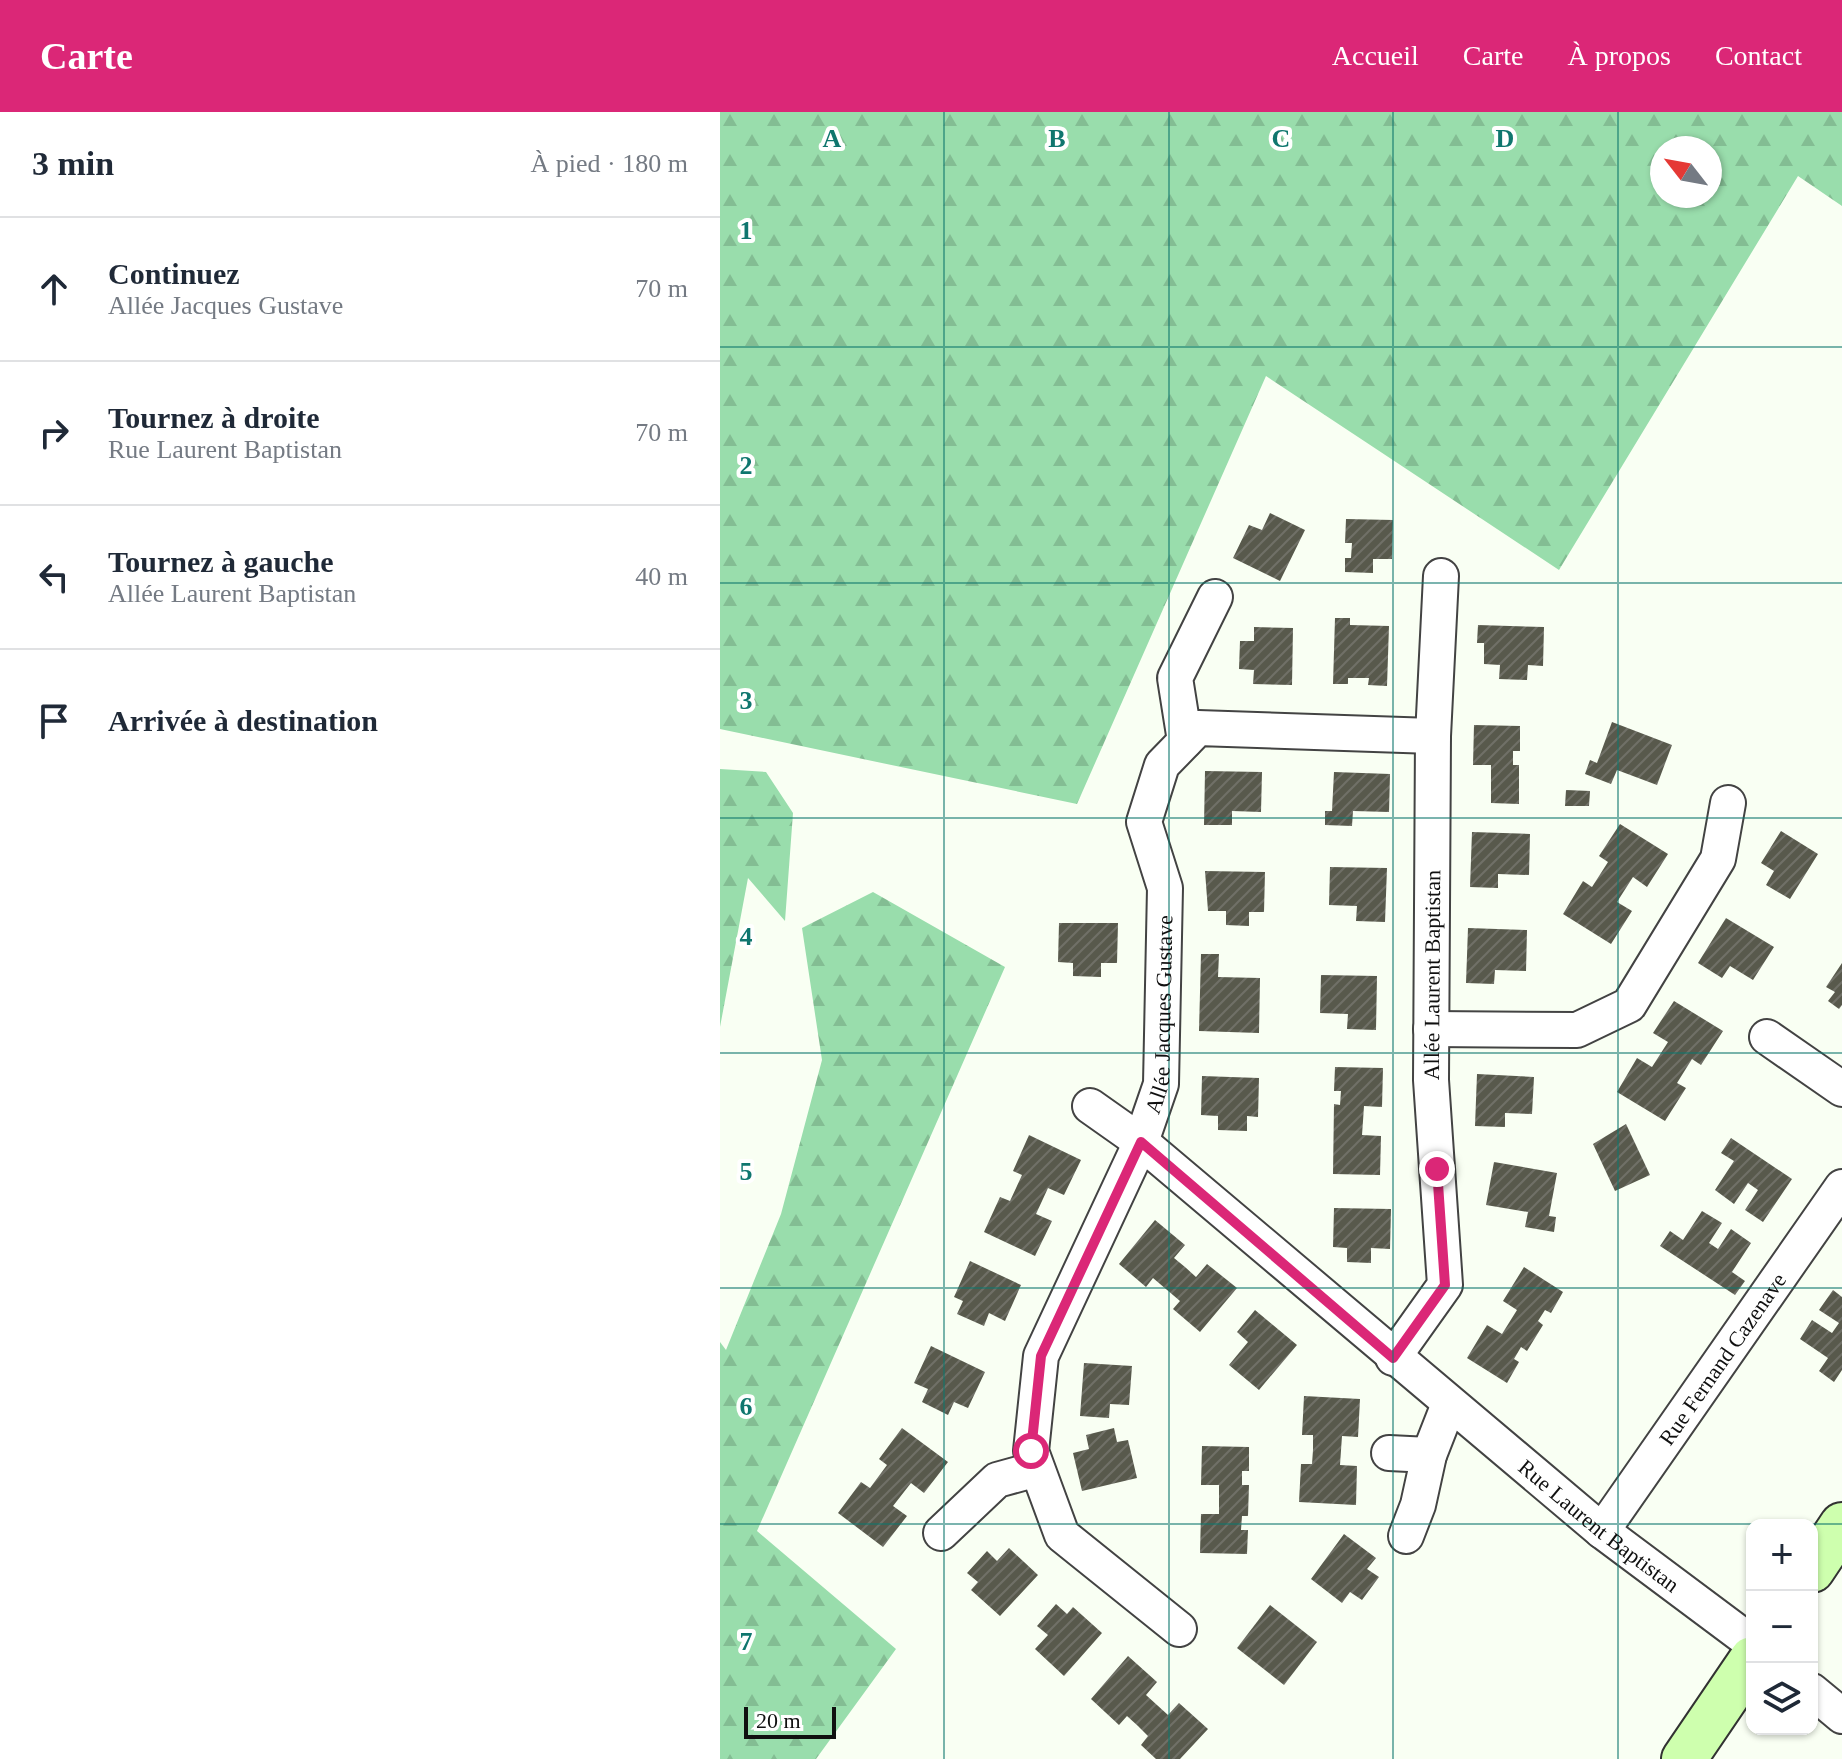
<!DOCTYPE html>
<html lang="fr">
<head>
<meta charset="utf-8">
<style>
	body { margin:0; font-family:"Times New Roman",serif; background:#f6f6f7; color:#1f2937 }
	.controls { position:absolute; right:24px; bottom:24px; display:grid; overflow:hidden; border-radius:16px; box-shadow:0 2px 6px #0004 }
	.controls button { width:72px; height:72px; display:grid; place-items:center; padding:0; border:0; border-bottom:2px solid #e0e1e3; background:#fff; color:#1f2937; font:40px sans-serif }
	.compass { position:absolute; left:930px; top:24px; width:72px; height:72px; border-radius:50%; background:#fff; box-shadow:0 2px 6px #0004; rotate:301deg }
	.scale { position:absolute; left:24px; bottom:20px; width:92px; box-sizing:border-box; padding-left:8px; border:4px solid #101010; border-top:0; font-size:22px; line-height:28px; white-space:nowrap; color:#101010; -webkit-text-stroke:6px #fff; paint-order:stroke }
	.stop { position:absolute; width:24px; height:24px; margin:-18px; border:6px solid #db2777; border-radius:50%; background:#fff }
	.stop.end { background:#db2777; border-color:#fff; box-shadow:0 2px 8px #0008 }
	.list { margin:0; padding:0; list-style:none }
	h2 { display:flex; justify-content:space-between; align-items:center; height:104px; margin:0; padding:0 32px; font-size:34px }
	h2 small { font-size:26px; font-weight:400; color:#747a83 }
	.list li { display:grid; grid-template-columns:52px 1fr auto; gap:24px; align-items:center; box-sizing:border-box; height:144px; padding:0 32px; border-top:2px solid #e0e1e3 }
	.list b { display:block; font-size:30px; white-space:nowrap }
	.list p { margin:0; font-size:26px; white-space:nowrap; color:#747a83 }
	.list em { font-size:26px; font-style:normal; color:#747a83 }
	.icon { flex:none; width:44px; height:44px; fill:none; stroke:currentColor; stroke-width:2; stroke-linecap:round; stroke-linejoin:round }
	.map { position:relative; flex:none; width:1122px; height:1647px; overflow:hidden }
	header { display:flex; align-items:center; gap:48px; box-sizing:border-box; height:112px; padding:0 40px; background:#db2777; color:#fff }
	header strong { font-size:38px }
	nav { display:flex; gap:44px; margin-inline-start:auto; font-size:28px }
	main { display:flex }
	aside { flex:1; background:#fff }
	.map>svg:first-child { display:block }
	.forest { fill:url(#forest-firs); fill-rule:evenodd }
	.building { fill:url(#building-hatch) }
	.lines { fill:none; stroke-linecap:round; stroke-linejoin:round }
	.street-casing { stroke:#434343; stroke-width:38 }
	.secondary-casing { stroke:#323232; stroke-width:48 }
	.street { stroke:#fff; stroke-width:34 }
	.secondary { stroke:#ceffae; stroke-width:44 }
	.route { stroke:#db2777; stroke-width:10 }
	.grid { fill:none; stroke:#0f766e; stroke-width:2; stroke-opacity:0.55 }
	.labels { text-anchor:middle; stroke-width:8; stroke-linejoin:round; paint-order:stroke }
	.street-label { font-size:22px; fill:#101010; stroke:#fff }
	.grid-label { font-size:26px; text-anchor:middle; font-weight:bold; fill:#0f766e; stroke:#fff; stroke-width:8; stroke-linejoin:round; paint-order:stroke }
</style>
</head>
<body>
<header>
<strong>Carte</strong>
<nav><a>Accueil</a><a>Carte</a><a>À propos</a><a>Contact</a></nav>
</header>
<main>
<aside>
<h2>3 min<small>À pied · 180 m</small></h2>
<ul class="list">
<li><svg class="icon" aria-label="ahead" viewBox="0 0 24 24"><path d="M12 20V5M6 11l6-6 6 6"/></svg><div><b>Continuez</b><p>Allée Jacques Gustave</p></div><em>70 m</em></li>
<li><svg class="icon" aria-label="right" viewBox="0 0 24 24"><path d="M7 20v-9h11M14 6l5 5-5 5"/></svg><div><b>Tournez à droite</b><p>Rue Laurent Baptistan</p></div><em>70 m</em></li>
<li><svg class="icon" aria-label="left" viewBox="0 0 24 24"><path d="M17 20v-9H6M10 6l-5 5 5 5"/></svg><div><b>Tournez à gauche</b><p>Allée Laurent Baptistan</p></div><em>40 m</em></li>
<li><svg class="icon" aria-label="arrive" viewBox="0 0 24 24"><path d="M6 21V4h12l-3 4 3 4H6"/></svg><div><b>Arrivée à destination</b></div></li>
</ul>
</aside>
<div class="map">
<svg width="1122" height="1647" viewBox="0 0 1122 1647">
	<defs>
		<pattern id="forest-firs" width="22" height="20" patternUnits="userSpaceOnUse" patternTransform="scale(2)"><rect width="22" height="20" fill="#99ddac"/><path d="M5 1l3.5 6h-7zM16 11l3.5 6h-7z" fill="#83bd93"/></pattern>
		<pattern id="building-hatch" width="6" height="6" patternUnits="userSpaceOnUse" patternTransform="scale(2)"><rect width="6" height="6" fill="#58594c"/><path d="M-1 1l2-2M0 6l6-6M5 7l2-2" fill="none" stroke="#707067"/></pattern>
	</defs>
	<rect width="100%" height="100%" fill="#f9fff3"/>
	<!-- forest -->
	<g class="forest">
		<path d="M0 0H1122V94L1078 64 839 458 546 264 357 692 0 617ZM942 36H990V84H942Z"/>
		<polygon points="0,657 46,660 73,701 65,809 28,766 0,915"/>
		<polygon points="153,780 285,855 37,1419 176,1537 96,1647 0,1647 0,1230 6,1238 61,1102 102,948 82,816"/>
	</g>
	<!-- building -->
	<g class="building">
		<polygon points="550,401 585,418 560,469 513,446 529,413 542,418"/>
		<polygon points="626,407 673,408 672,447 653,447 653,461 625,460 625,446 631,446 632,431 625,431"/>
		<polygon points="615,506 630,506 630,513 669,514 667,574 648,573 649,566 628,566 628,572 613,572"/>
		<polygon points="758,513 824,515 823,554 808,553 807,568 779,567 780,553 764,552 764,531 757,531"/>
		<polygon points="534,515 573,516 572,573 533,572 534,558 519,557 520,529 534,529"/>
		<polygon points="892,610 952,633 937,673 897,658 891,672 865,662 870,648 877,651"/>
		<polygon points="754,613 800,614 800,639 793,639 793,653 799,653 799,692 771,691 771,653 753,653"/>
		<polygon points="485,659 542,660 541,700 512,699 512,713 484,713"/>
		<polygon points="614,660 670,662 669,700 633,699 632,714 605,713 605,699 612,699"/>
		<polygon points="846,678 870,679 869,694 845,694"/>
		<polygon points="900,712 948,742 927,775 913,765 897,790 912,799 891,832 843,802 863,769 872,775 888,750 879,744"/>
		<polygon points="1061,719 1098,742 1070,787 1046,773 1054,759 1041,751"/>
		<polygon points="752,720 810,722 809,763 778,762 778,776 750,775"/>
		<polygon points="610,755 667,756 665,810 636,809 637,794 609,793"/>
		<polygon points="485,759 545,760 544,800 529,800 529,814 506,813 506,799 488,799"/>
		<polygon points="1006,806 1054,835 1033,868 1010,854 1002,866 978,851"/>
		<polygon points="339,811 398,811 397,851 381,851 381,865 353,864 353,851 338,850"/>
		<polygon points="748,816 807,818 806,859 775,858 774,872 746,871"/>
		<polygon points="481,842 499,842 498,865 540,866 539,921 479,919"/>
		<polygon points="1122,851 1122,893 1119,897 1108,889 1115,880 1106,875"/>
		<polygon points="601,863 657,864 656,918 627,917 628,902 600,901"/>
		<polygon points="954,889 1003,919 981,953 972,947 957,971 966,976 945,1009 897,980 917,946 932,955 948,930 933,921"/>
		<polygon points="615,955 663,956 662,995 644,994 643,1009 642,1023 661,1024 660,1063 613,1062 614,992 620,993 621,979 614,979"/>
		<polygon points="757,962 814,965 812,1002 785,1001 785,1015 755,1014"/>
		<polygon points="482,964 539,966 538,1005 527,1004 527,1019 498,1018 498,1004 481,1003"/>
		<polygon points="906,1012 930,1063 895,1079 873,1032"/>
		<polygon points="309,1023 361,1048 344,1083 328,1076 316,1102 332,1109 315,1144 264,1120 280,1085 290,1089 302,1063 293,1059"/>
		<polygon points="1011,1026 1072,1067 1043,1110 1025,1098 1038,1078 1028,1071 1014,1092 995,1078 1014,1049 1001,1041"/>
		<polygon points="774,1050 837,1061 829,1104 836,1105 834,1120 805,1115 808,1100 766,1093"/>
		<polygon points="614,1096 671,1097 670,1137 651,1136 651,1151 627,1150 627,1136 613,1135"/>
		<polygon points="982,1099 1002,1111 989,1131 998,1137 1011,1117 1031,1131 1012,1160 1025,1169 1015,1183 940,1134 950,1119 963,1128"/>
		<polygon points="435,1108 465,1133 454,1146 465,1155 476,1165 487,1152 517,1176 480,1220 453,1197 460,1189 433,1166 426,1175 399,1152"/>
		<polygon points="250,1149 301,1173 285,1209 269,1201 264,1214 237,1202 243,1189 234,1185"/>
		<polygon points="804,1155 843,1180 831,1201 825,1198 818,1209 823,1213 807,1239 801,1235 794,1247 799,1250 787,1271 747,1246 767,1213 782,1222 797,1198 783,1189"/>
		<polygon points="1113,1178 1122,1185 1122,1258 1114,1270 1099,1259 1108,1246 1080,1227 1092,1208 1112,1221 1119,1211 1099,1198"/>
		<polygon points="535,1198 577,1233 539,1278 509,1253 528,1230 517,1220"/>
		<polygon points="211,1234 265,1260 248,1296 234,1290 228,1303 202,1290 208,1277 194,1271"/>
		<polygon points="364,1251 412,1254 409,1293 390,1292 389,1306 360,1304"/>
		<polygon points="584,1284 640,1287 638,1325 622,1324 620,1353 637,1354 636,1393 579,1390 581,1352 592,1352 593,1338 593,1323 582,1323"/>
		<polygon points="182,1316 228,1350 204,1381 191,1371 173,1394 187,1404 163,1435 118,1401 141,1370 150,1376 167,1353 159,1347"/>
		<polygon points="394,1316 397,1330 408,1328 417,1366 362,1379 353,1341 369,1337 366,1323"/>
		<polygon points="482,1334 529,1335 529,1359 522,1359 522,1373 529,1373 528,1404 522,1404 521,1418 528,1418 527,1442 480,1441 481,1402 499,1402 499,1373 481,1373"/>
		<polygon points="624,1422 656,1446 647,1457 659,1465 642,1488 630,1480 622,1491 591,1467"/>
		<polygon points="289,1436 318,1463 280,1504 251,1478 258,1470 247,1461 267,1439 277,1449"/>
		<polygon points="336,1492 347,1502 353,1495 382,1521 344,1564 315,1537 328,1523 317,1514"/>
		<polygon points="550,1493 597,1530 564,1573 517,1536"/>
		<polygon points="408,1544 437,1570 426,1583 448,1603 459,1591 488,1617 460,1647 436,1647 421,1633 428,1624 418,1614 407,1604 399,1613 371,1587"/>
	</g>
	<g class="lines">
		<!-- street casing -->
		<g class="street-casing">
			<g id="street">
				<polyline points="465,629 455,566 495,485"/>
				<polyline points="711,917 857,918 909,893 998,747 1008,691"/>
				<polyline points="1047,925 1122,977"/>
				<path id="s1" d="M370 994 421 1030 882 1419 1032 1531"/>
				<path id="s2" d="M673 1246 725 1173 711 968 713 624 721 464"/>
				<polyline points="669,1341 709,1343"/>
				<path id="s3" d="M882 1419 1122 1075"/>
				<polyline points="221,1421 277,1368 317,1357"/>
				<polyline points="686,1424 698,1393 709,1343 729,1292"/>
				<path id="s4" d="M459 1517 342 1423 311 1339 321 1244 421 1030 441 972 445 776 424 710 442 653 478 616 713 624"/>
				<polyline points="1092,1579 1122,1604"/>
			</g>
		</g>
		<!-- secondary casing -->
		<g class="secondary-casing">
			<g id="secondary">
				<polyline points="1092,1458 1122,1413"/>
				<polyline points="964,1647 1032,1547"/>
			</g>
		</g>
		<!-- street -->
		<use href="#street" class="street"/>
		<!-- secondary -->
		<use href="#secondary" class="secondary"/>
	</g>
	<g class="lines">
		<!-- route -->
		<polyline class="route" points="311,1339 321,1244 421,1030 673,1246 725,1173 717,1057"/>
	</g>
	<!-- grid -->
	<path class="grid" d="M224 0V1647M449 0V1647M673 0V1647M898 0V1647M0 235H1122M0 471H1122M0 706H1122M0 941H1122M0 1176H1122M0 1412H1122"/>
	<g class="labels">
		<!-- street labels -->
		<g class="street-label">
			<text dy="8" stroke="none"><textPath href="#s2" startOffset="400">Allée Laurent Baptistan</textPath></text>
			<text dy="8" stroke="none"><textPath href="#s4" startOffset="702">Allée Jacques Gustave</textPath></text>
			<text dy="8" stroke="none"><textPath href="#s3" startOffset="210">Rue Fernand Cazenave</textPath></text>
			<text dy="8" stroke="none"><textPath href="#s1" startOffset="660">Rue Laurent Baptistan</textPath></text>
		</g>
	</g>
	<g class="grid-label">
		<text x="112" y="35">A</text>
		<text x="337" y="35">B</text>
		<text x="561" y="35">C</text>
		<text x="785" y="35">D</text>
		<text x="26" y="127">1</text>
		<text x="26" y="362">2</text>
		<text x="26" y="597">3</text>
		<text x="26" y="833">4</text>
		<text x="26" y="1068">5</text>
		<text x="26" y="1303">6</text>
		<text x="26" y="1538">7</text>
	</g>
</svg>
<div class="controls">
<button>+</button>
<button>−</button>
<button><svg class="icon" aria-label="layers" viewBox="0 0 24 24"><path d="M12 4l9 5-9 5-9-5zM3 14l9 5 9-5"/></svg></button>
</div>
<svg class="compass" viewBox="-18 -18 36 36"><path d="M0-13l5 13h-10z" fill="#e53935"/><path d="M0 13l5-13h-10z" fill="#747a83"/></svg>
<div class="scale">20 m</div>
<div class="stop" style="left:311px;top:1339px"></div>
<div class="stop end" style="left:717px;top:1057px"></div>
</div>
</main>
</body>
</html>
